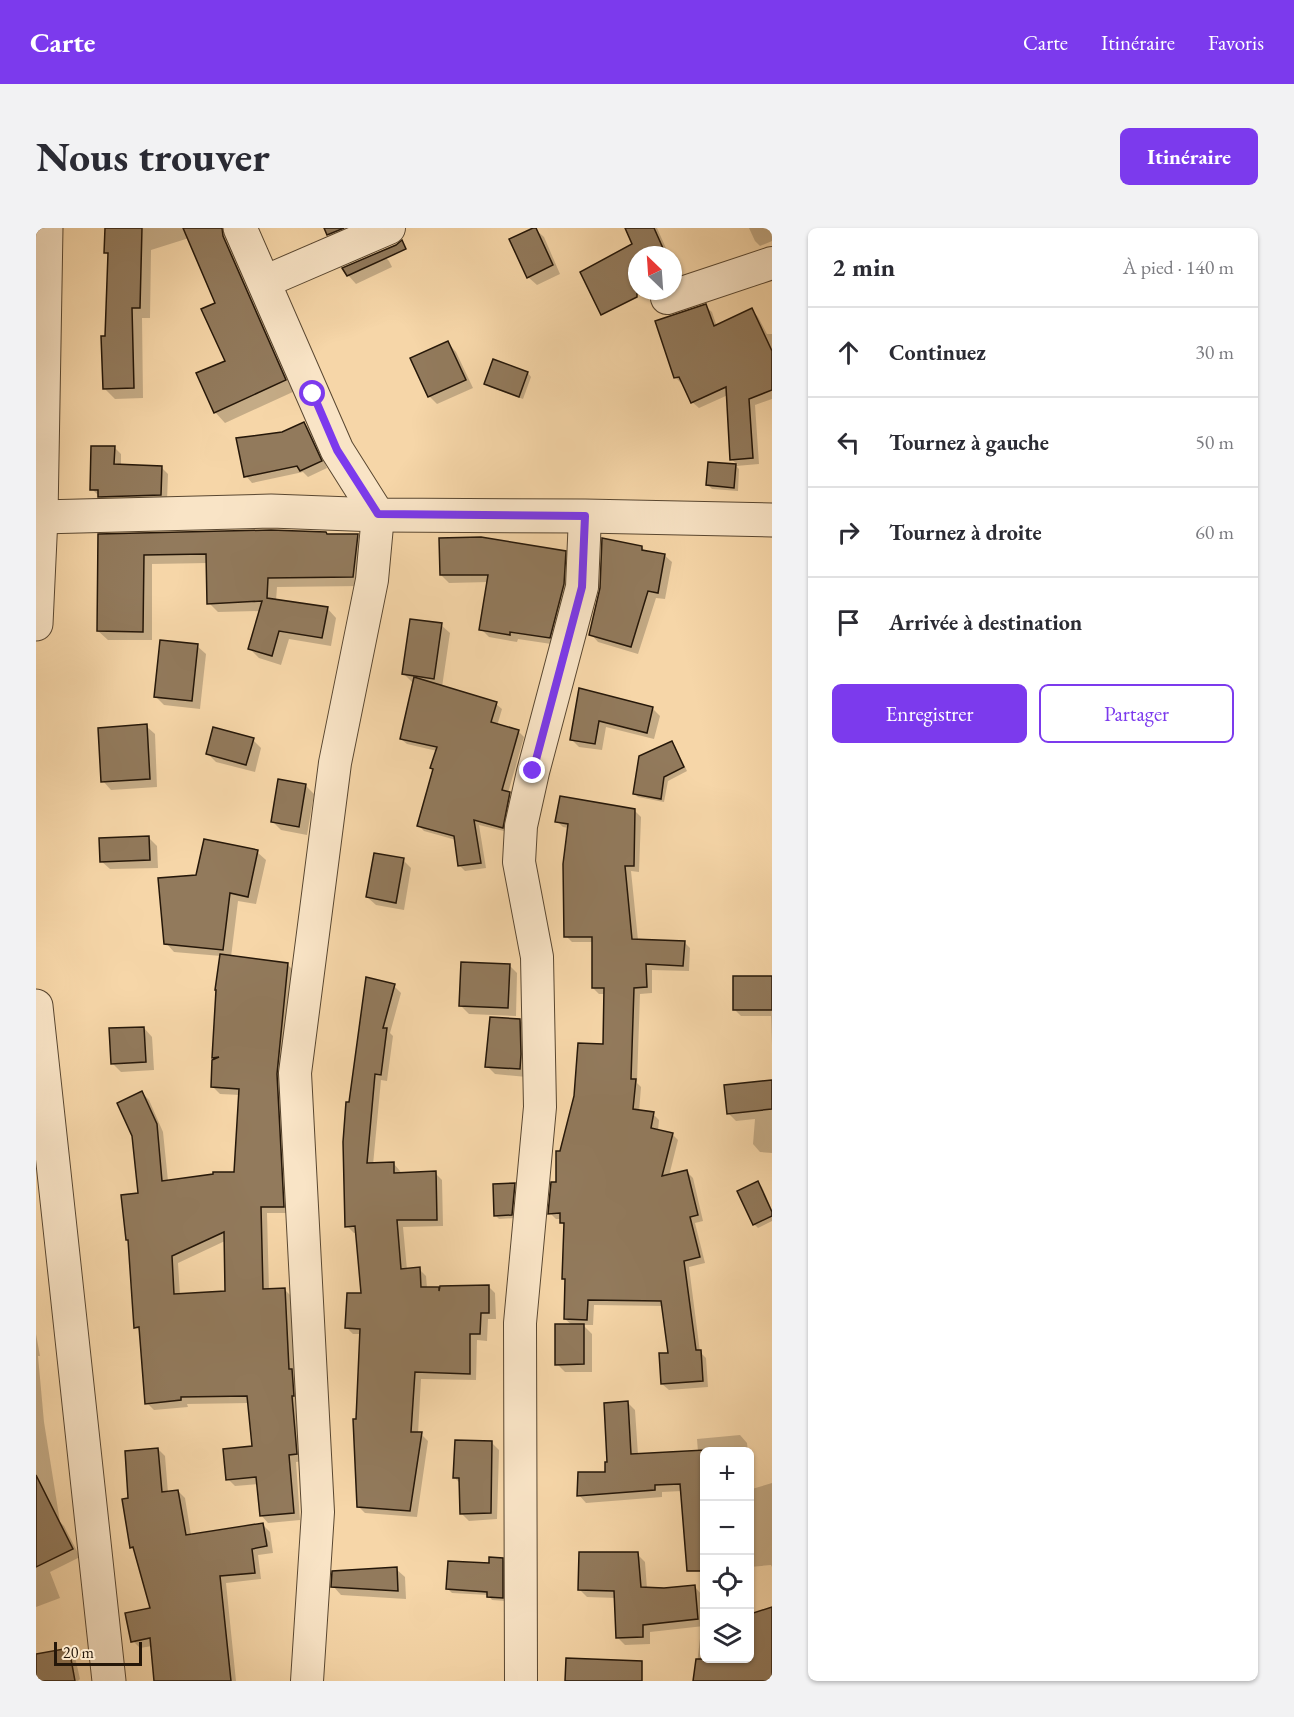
<!DOCTYPE html>
<html lang="fr">
<head>
<meta charset="utf-8">
<style>
	body { margin:0; font-family:"EB Garamond",serif; background:#f2f2f3; color:#2b2b33 }
	.controls { position:absolute; right:18px; bottom:18px; display:grid; overflow:hidden; border-radius:9px; box-shadow:0 2px 4px #0004 }
	.controls button { width:54px; height:54px; display:grid; place-items:center; padding:0; border:0; border-bottom:2px solid #e1e1e2; background:#fff; color:#2b2b33; font:30px sans-serif }
	.compass { position:absolute; left:592px; top:18px; width:54px; height:54px; border-radius:50%; background:#fff; box-shadow:0 2px 4px #0004; rotate:335deg }
	.scale { position:absolute; left:18px; bottom:15px; width:88px; box-sizing:border-box; padding-left:6px; border:3px solid #251709; border-top:0; font-size:16px; line-height:21px; white-space:nowrap; color:#251709; -webkit-text-stroke:4px #f9e4c6; paint-order:stroke }
	.stop { position:absolute; width:18px; height:18px; margin:-14px; border:4px solid #7c3aed; border-radius:50%; background:#fff }
	.stop.end { background:#7c3aed; border-color:#fff; box-shadow:0 2px 6px #0008 }
	.list { margin:0; padding:0; list-style:none }
	h2 { display:flex; justify-content:space-between; align-items:center; height:78px; margin:0; padding:0 24px; font-size:26px }
	h2 small { font-size:20px; font-weight:400; color:#7c7c81 }
	.list li { display:grid; grid-template-columns:39px 1fr auto; gap:18px; align-items:center; box-sizing:border-box; height:90px; padding:0 24px; border-top:2px solid #e1e1e2 }
	.list b { display:block; font-size:22px; white-space:nowrap }
	.list em { font-size:20px; font-style:normal; color:#7c7c81 }
	.actions { display:flex; gap:12px; padding:18px 24px }
	.actions a { flex:1; padding:14px 0; border:2px solid #7c3aed; border-radius:9px; text-align:center; font-size:21px; color:#7c3aed }
	.actions .main { background:#7c3aed; color:#fff }
	.icon { flex:none; width:33px; height:33px; fill:none; stroke:currentColor; stroke-width:2; stroke-linecap:round; stroke-linejoin:round }
	.map { position:relative; flex:none; width:736px; height:1453px; overflow:hidden; border-radius:9px }
	header { display:flex; align-items:center; gap:36px; box-sizing:border-box; height:84px; padding:0 30px; background:#7c3aed; color:#fff }
	header strong { font-size:28px }
	nav { display:flex; gap:33px; margin-inline-start:auto; font-size:21px }
	.intro { display:flex; align-items:center; justify-content:space-between; box-sizing:border-box; height:144px; padding:0 36px }
	h1 { margin:0; font-size:42px }
	.button { padding:15px 27px; border-radius:9px; background:#7c3aed; color:#fff; font-size:21px; font-weight:700 }
	main { display:flex; gap:36px; padding:0 36px }
	aside { flex:1; background:#fff; border-radius:9px; box-shadow:0 2px 4px #0004 }
	.map>svg:first-child { display:block }
	.shadow { fill:#0003; fill-rule:evenodd }
	.building { fill:#927a5c; stroke:#251709; stroke-width:1.5; fill-rule:evenodd }
	.lines { fill:none; stroke-linecap:round; stroke-linejoin:round }
	.minor-casing { stroke:#594731; stroke-width:34 }
	.tertiary-casing { stroke:#594731; stroke-width:35 }
	.minor { stroke:#f9e4c6; stroke-width:32 }
	.tertiary { stroke:#f9e4c6; stroke-width:33 }
	.route { stroke:#7c3aed; stroke-width:8 }
</style>
</head>
<body>
<header>
<strong>Carte</strong>
<nav><a>Carte</a><a>Itinéraire</a><a>Favoris</a></nav>
</header>
<div class="intro"><h1>Nous trouver</h1><a class="button">Itinéraire</a></div>
<main>
<div class="map">
<svg width="736" height="1453" viewBox="0 0 736 1453">
	<rect width="100%" height="100%" fill="#f6d6a8"/>
	<filter id="stains"><feTurbulence type="fractalNoise" baseFrequency=".00333" numOctaves="4"/><feColorMatrix values="0 0 0 0 .2 0 0 0 0 .09 0 0 0 0 .02 0 0 0 .5 -.17"/></filter>
	<radialGradient id="worn" r=".72"><stop offset=".6" stop-color="#630" stop-opacity="0"/><stop offset="1" stop-color="#630" stop-opacity=".3"/></radialGradient>
	<!-- shadow -->
	<g class="shadow">
		<polygon points="70,0 200,0 259,163 189,195 179,184 191,134 181,76 153,10 115,22 114,90 106,90 107,170 79,171 68,160 73,28 69,24"/>
		<polygon points="290,0 329,0 299,13 293,6"/>
		<polygon points="600,0 621,0 633,27 601,27 601,63 605,63 566,79 598,17"/>
		<polygon points="713,0 736,0 736,13 724,18 719,13"/>
		<polygon points="499,1 508,9 524,46 501,57 492,49"/>
		<polygon points="345,25 353,33 356,39 320,56 312,47"/>
		<polygon points="637,37 641,47 637,49"/>
		<polygon points="669,78 676,84 681,99 716,82 722,89 731,106 736,106 736,171 719,177 723,236 700,238 703,241 702,263 676,261 672,257 674,235 702,237 695,231 692,167 663,180 656,174 648,156 646,156 640,150 621,94"/>
		<polygon points="412,115 420,124 437,160 401,176 393,168"/>
		<polygon points="492,145 495,149 487,171 454,159 450,155"/>
		<polygon points="268,195 275,202 291,240 272,249 267,244 216,255 210,248 246,206"/>
		<polygon points="78,219 85,226 85,238 126,240 132,246 131,273 70,275 56,261"/>
		<polygon points="63,308 322,308 331,317 326,358 241,359 240,373 291,380 300,390 295,418 253,411 245,437 223,430 214,421 225,383 182,384 173,375 172,335 116,336 116,412 72,412 62,403"/>
		<polygon points="606,320 610,324 628,327 636,334 629,371 620,370 602,426 562,414 555,406"/>
		<polygon points="529,324 537,332 522,417 482,411 481,414 453,409 445,401 453,354 413,355 405,347"/>
		<polygon points="405,397 414,405 406,459 460,476 466,481 461,498 482,503 488,509 472,565 479,571 472,604 443,597 450,640 429,643 424,638 420,612 388,603 383,598 398,542 396,540 401,523 371,516 365,511 379,454 376,454 367,445"/>
		<polygon points="161,418 170,426 164,481 128,477 120,469"/>
		<polygon points="544,462 616,480 624,488 618,511 570,499 566,522 543,519 535,511"/>
		<polygon points="110,498 119,506 121,559 75,562 67,553"/>
		<polygon points="217,512 225,520 219,544 180,534 171,525"/>
		<polygon points="635,514 639,518 651,543 632,553 628,574 602,569 598,565"/>
		<polygon points="269,557 278,566 271,607 245,602 237,594"/>
		<polygon points="599,583 605,589 603,644 595,643 602,712 648,714 654,720 653,743 616,742 616,765 604,766 601,855 605,859 603,884 617,886 623,892 622,903 636,906 642,912 633,948 651,944 657,950 667,993 659,995 669,1035 653,1039 664,1124 670,1130 672,1159 633,1162 626,1156 633,1126 627,1078 558,1077 557,1097 547,1097 556,1106 556,1144 529,1144 521,1136 537,1098 529,1091 531,1054 528,1051 530,998 526,995 526,991 520,991 514,985 522,955 525,924 568,818 570,766 563,766 557,760 557,714 536,714 530,708 533,600 527,599 521,593"/>
		<polygon points="113,610 121,618 122,640 74,641 65,633"/>
		<path d="M221 624 230 632 220 676 202 673 195 729 252 737 259 744 255 985H231L233 1062 248 1061 256 1069 267 1233 260 1234 264 1292 232 1295 225 1287 223 1256 199 1258 192 1251 218 1219 214 1175 151 1176 152 1179 118 1182 111 1175 105 1104 100 1099 106 865 113 872 127 904 132 953 199 946 204 867 184 866 176 858 181 832 178 829 185 728 138 724 130 715 162 648ZM189 1013 191 1064 144 1067 142 1035Z"/>
		<polygon points="367,632 375,640 368,682 340,677 331,669"/>
		<polygon points="473,737 481,745 480,788 433,786 424,777"/>
		<polygon points="736,749 736,818 735,788 705,788 698,781"/>
		<polygon points="358,758 365,765 354,805 357,808 351,853 345,852 337,937 358,936 364,943 365,946 399,945 406,952 407,998 367,999 371,1042 383,1041 390,1048 391,1060 402,1060 405,1063 452,1058 459,1065 460,1091 452,1091 451,1113 441,1112 440,1152 385,1151 382,1206 385,1206 392,1213 381,1289 329,1285 322,1278 321,1193 325,1106 317,1106 310,1099 327,1067 321,1005 318,1005 311,998 314,876"/>
		<polygon points="484,792 492,801 491,849 459,846 451,838"/>
		<polygon points="108,800 116,809 118,842 85,844 76,835"/>
		<polygon points="736,853 736,925 724,924 717,916 719,891 700,893 692,885"/>
		<polygon points="722,955 726,959 736,982 736,993 722,1000 718,996"/>
		<polygon points="478,957 482,961 479,990 463,991 459,987"/>
		<polygon points="0,1106 4,1128 2,1128 8,1194 24,1294 28,1298 44,1329 14,1344 24,1370 0,1379"/>
		<polygon points="592,1175 599,1182 602,1227 662,1224 661,1211 704,1207 711,1215 712,1224 668,1224 646,1263 626,1264 626,1269 550,1275 543,1267 571,1246 573,1235"/>
		<polygon points="456,1215 463,1222 461,1291 433,1293 426,1286 425,1256 419,1250"/>
		<polygon points="122,1221 129,1228 132,1265 142,1263 149,1270 155,1307 227,1297 234,1304 237,1325 222,1327 225,1351 190,1355 200,1453 120,1453 116,1418 104,1420 97,1413 115,1381 99,1323 95,1319 94,1271"/>
		<polygon points="714,1239 716,1261 736,1255 736,1339 735,1337 714,1339"/>
		<polygon points="601,1326 609,1334 611,1361 659,1359 666,1367 668,1398 614,1404 614,1416 589,1417 581,1409 580,1370 551,1369 543,1361"/>
		<polygon points="466,1331 470,1335 470,1373 456,1372 452,1367 416,1365 412,1361"/>
		<polygon points="360,1341 369,1349 370,1371 305,1367 297,1358"/>
		<polygon points="736,1381 736,1453 659,1453 665,1402 668,1401 668,1430 714,1430 714,1388"/>
		<polygon points="32,1422 39,1429 44,1451 42,1453 0,1453 0,1428"/>
	</g>
	<!-- building -->
	<g class="building">
		<polygon points="69,0 106,0 104,80 96,80 98,160 67,161 65,108 69,108 72,25 68,25"/>
		<polygon points="147,0 186,0 187,8 250,152 178,185 160,145 189,133 165,81 179,75"/>
		<polygon points="288,0 308,0 291,7"/>
		<polygon points="497,0 500,0 517,37 491,50 473,11"/>
		<polygon points="589,0 618,0 630,27 601,27 601,69 565,87 544,44 596,16"/>
		<polygon points="366,12 370,21 311,48 306,40 360,17"/>
		<polygon points="670,76 678,98 716,80 736,123 736,162 713,171 717,230 694,232 690,159 655,175 643,149 638,150 619,93"/>
		<polygon points="412,113 430,152 392,169 374,130"/>
		<polygon points="457,131 492,144 483,169 448,156"/>
		<polygon points="268,194 286,233 264,243 261,238 208,249 200,210 246,204"/>
		<polygon points="55,218 79,218 78,236 126,238 125,267 62,269 62,262 54,262"/>
		<polygon points="672,234 700,236 698,260 670,257"/>
		<polygon points="235,302 290,304 291,306 322,306 317,349 232,350 231,370 292,379 286,410 243,403 236,428 212,421 226,373 171,376 170,326 108,327 107,404 61,403 62,306"/>
		<polygon points="445,309 530,323 528,356 514,410 474,404 474,407 443,402 452,347 404,347 403,310"/>
		<polygon points="566,310 606,318 606,322 629,326 622,365 612,363 595,419 553,407 564,360"/>
		<polygon points="374,391 406,395 398,451 366,446"/>
		<polygon points="124,412 162,416 156,473 118,469"/>
		<polygon points="378,449 461,474 455,494 483,502 466,562 474,564 467,600 438,592 445,635 422,638 418,608 381,598 397,541 394,540 401,519 364,511"/>
		<polygon points="543,460 617,479 611,505 563,493 559,516 534,512"/>
		<polygon points="111,496 114,551 65,554 62,500"/>
		<polygon points="177,499 218,510 210,537 170,526"/>
		<polygon points="636,513 648,539 628,549 625,571 597,566 603,528"/>
		<polygon points="242,551 270,556 263,599 235,594"/>
		<polygon points="524,568 599,581 598,638 589,638 596,711 649,713 647,738 610,736 611,759 598,760 595,851 600,851 597,881 618,884 615,900 637,905 626,948 651,942 662,987 654,989 664,1029 648,1033 660,1122 665,1122 667,1153 625,1156 623,1125 632,1125 625,1073 552,1072 551,1092 528,1091 529,1051 526,1051 528,995 524,995 524,985 512,986 515,954 520,954 520,923 524,923 538,868 542,815 567,816 568,760 556,760 556,709 528,709 527,636 532,596 519,594"/>
		<polygon points="113,608 114,632 64,634 63,610"/>
		<polygon points="168,611 222,622 212,669 194,665 187,722 128,716 122,650 160,647"/>
		<polygon points="338,625 368,630 360,675 330,669"/>
		<path d="M184 726 252 735 241 846 248 979H225L227 1061 249 1060 253 1141H256L258 1168H256L261 1226 253 1227 258 1285 224 1288 220 1249 190 1252 187 1221 216 1218 211 1168 145 1169V1172L109 1176 103 1099 98 1100 92 1012H90L85 967 102 965 96 908 81 875 106 863 121 896 126 953 177 946V944H198L203 861 175 859 176 832 183 829 176 830 180 762H179ZM188 1004 189 1063 138 1066 136 1028Z"/>
		<polygon points="425,734 474,736 472,780 423,778"/>
		<rect x="697" y="748" width="39" height="34"/>
		<polygon points="330,749 359,756 347,800 351,800 345,847 339,846 331,935 358,934 358,945 400,943 401,992 361,992 365,1041 384,1039 385,1059 403,1059 403,1063 404,1058 453,1057 453,1085 445,1085 444,1106 434,1106 434,1146 379,1144 375,1204 386,1204 374,1283 321,1279 317,1191 320,1191 324,1101 309,1100 311,1065 325,1065 319,998 309,999 307,914 310,874 313,874"/>
		<polygon points="454,789 484,791 485,826 484,841 449,839"/>
		<polygon points="108,799 110,834 75,836 73,800"/>
		<polygon points="736,852 736,881 691,886 688,857"/>
		<polygon points="722,953 736,984 736,988 717,997 701,963"/>
		<polygon points="479,955 476,987 458,988 457,956"/>
		<polygon points="519,1096 548,1096 548,1136 519,1137"/>
		<polygon points="592,1173 595,1226 669,1222 669,1343 651,1343 644,1256 619,1257 619,1262 541,1268 542,1244 569,1244 569,1234 571,1234 568,1175"/>
		<polygon points="419,1212 456,1213 455,1285 424,1286 423,1250 417,1250"/>
		<polygon points="122,1220 126,1264 142,1262 150,1307 227,1295 231,1318 216,1321 219,1345 184,1348 195,1453 118,1453 114,1410 95,1414 89,1385 114,1380 97,1319 94,1320 86,1271 92,1270 89,1223"/>
		<polygon points="0,1247 37,1321 0,1339"/>
		<polygon points="543,1324 602,1324 605,1359 628,1360 659,1357 662,1391 607,1397 607,1409 580,1410 578,1363 542,1362"/>
		<polygon points="453,1329 467,1330 467,1370 451,1369 451,1364 410,1361 412,1333 453,1335"/>
		<polygon points="361,1339 362,1363 295,1359 296,1343"/>
		<polygon points="736,1379 736,1453 657,1453 660,1431 714,1431 714,1386"/>
		<polygon points="33,1420 39,1453 0,1453 0,1426"/>
		<polygon points="530,1430 606,1433 606,1453 529,1453"/>
	</g>
	<g class="lines">
		<!-- minor casing -->
		<g class="minor-casing">
			<g id="minor">
				<polyline points="228,54 353,0"/>
				<polyline points="631,70 736,35"/>
				<polyline points="271,1453 282,1284 259,845 299,535 336,352 342,287"/>
				<polyline points="485,1453 484,1095 504,879 501,729 483,634 485,598 497,544 546,359 549,288"/>
			</g>
		</g>
		<!-- tertiary casing -->
		<g class="tertiary-casing">
			<g id="tertiary">
				<polyline points="204,0 301,222 342,287"/>
				<polyline points="5,289 235,283 342,287 549,288 736,292"/>
				<polyline points="0,396 5,289 10,0"/>
				<polyline points="0,778 73,1453"/>
			</g>
		</g>
		<!-- minor -->
		<use href="#minor" class="minor"/>
		<!-- tertiary -->
		<use href="#tertiary" class="tertiary"/>
	</g>
	<g class="lines">
		<!-- route -->
		<polyline class="route" points="277,166 301,222 342,286 549,288 546,359 497,543"/>
	</g>
	<rect width="100%" height="100%" filter="url(#stains)"/>
	<rect width="100%" height="100%" fill="url(#worn)"/>
</svg>
<div class="controls">
<button>+</button>
<button>−</button>
<button><svg class="icon" aria-label="locate" viewBox="0 0 24 24"><circle cx="12" cy="12" r="6"/><path d="M12 2v4M12 18v4M2 12h4M18 12h4"/></svg></button>
<button><svg class="icon" aria-label="layers" viewBox="0 0 24 24"><path d="M12 4l9 5-9 5-9-5zM3 14l9 5 9-5"/></svg></button>
</div>
<svg class="compass" viewBox="-18 -18 36 36"><path d="M0-13l5 13h-10z" fill="#e53935"/><path d="M0 13l5-13h-10z" fill="#7c7c81"/></svg>
<div class="scale">20 m</div>
<div class="stop" style="left:277px;top:166px"></div>
<div class="stop end" style="left:497px;top:543px"></div>
</div>
<aside>
<h2>2 min<small>À pied · 140 m</small></h2>
<ul class="list">
<li><svg class="icon" aria-label="ahead" viewBox="0 0 24 24"><path d="M12 20V5M6 11l6-6 6 6"/></svg><div><b>Continuez</b></div><em>30 m</em></li>
<li><svg class="icon" aria-label="left" viewBox="0 0 24 24"><path d="M17 20v-9H6M10 6l-5 5 5 5"/></svg><div><b>Tournez à gauche</b></div><em>50 m</em></li>
<li><svg class="icon" aria-label="right" viewBox="0 0 24 24"><path d="M7 20v-9h11M14 6l5 5-5 5"/></svg><div><b>Tournez à droite</b></div><em>60 m</em></li>
<li><svg class="icon" aria-label="arrive" viewBox="0 0 24 24"><path d="M6 21V4h12l-3 4 3 4H6"/></svg><div><b>Arrivée à destination</b></div></li>
</ul>
<div class="actions"><a class="main">Enregistrer</a><a>Partager</a></div>
</aside>
</main>
</body>
</html>
